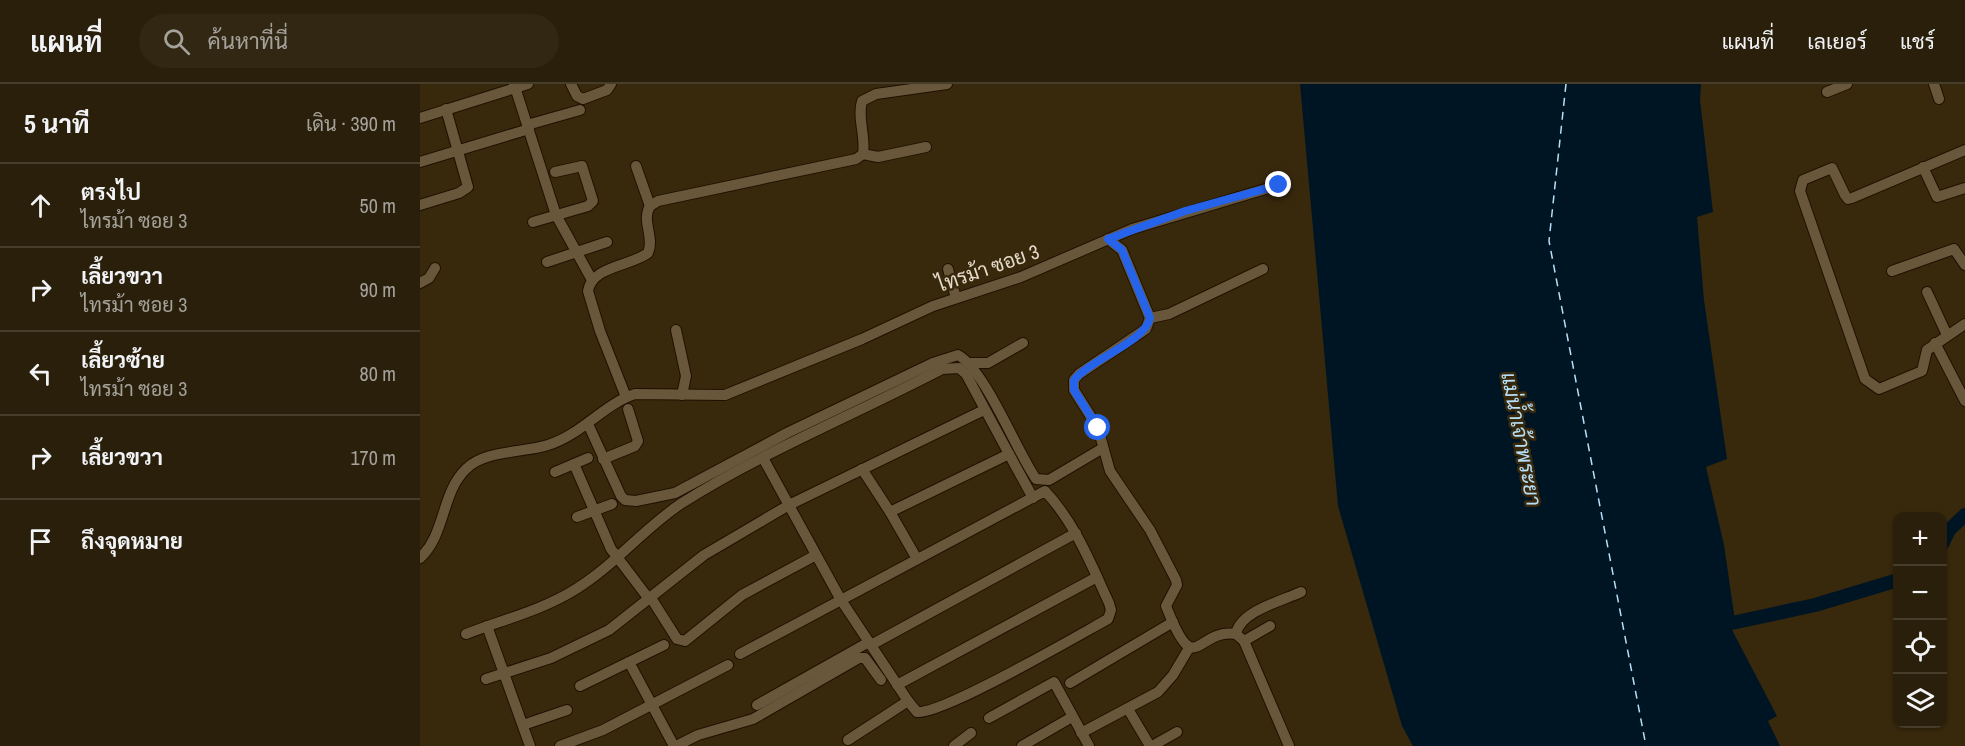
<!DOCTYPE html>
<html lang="th">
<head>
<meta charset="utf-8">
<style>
	body { margin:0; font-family:"Archivo Narrow",Sarabun,sans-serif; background:#322713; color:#f1f3f6 }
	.controls { position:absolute; right:18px; bottom:18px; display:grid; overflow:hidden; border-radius:12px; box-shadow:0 2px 4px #0004 }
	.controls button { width:54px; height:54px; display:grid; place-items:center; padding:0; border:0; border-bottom:2px solid #463d2b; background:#2a1f0a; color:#f1f3f6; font:30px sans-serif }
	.stop { position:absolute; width:18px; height:18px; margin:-14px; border:4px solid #2563eb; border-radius:50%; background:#fff }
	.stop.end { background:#2563eb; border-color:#fff; box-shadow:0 2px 6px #0008 }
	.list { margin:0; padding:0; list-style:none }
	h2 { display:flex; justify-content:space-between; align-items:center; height:78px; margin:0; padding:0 24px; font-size:26px }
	h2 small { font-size:20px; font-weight:400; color:#a5a29c }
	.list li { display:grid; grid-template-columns:39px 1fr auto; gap:18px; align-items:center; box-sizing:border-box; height:84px; padding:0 24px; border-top:2px solid #463d2b }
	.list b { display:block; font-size:22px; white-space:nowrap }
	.list p { margin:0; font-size:20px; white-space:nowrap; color:#a5a29c }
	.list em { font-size:20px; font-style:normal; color:#a5a29c }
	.icon { flex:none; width:33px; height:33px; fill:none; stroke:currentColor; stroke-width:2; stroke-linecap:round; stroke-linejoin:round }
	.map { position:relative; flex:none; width:1545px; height:662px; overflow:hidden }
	header { display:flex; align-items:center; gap:36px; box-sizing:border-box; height:84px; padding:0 30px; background:#2a1f0a; border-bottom:2px solid #463d2b }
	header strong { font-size:28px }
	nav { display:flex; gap:33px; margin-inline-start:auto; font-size:21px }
	.search { width:420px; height:54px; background:#322713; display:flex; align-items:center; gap:15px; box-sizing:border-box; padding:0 21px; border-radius:33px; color:#a5a29c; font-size:22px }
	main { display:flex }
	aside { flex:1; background:#2a1f0a }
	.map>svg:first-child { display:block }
	.water { fill:#001523 }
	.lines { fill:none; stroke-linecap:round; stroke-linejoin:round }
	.river { stroke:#001523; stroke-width:14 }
	.ferry { stroke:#b6e0f9; stroke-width:1.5; stroke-dasharray:8 6; stroke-linecap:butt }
	.minor-casing { stroke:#1f1100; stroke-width:12 }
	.minor { stroke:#68573b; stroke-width:10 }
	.route { stroke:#2563eb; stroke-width:8 }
	.labels { text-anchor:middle; stroke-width:5; stroke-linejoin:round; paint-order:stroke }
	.street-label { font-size:20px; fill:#e5dbcb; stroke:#38290d }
	.water-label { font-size:21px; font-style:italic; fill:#b6e0f9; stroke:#38290d }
</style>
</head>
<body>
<header>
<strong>แผนที่</strong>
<div class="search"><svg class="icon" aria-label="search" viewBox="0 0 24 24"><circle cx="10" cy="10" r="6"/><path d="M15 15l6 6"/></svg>ค้นหาที่นี่</div>
<nav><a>แผนที่</a><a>เลเยอร์</a><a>แชร์</a></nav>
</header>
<main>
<aside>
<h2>5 นาที<small>เดิน · 390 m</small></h2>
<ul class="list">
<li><svg class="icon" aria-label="ahead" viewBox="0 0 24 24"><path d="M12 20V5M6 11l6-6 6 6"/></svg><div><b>ตรงไป</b><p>ไทรม้า ซอย 3</p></div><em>50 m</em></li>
<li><svg class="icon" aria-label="right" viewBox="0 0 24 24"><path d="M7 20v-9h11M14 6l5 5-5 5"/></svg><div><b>เลี้ยวขวา</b><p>ไทรม้า ซอย 3</p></div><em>90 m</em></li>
<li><svg class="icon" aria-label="left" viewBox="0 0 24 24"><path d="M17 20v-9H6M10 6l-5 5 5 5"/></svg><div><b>เลี้ยวซ้าย</b><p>ไทรม้า ซอย 3</p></div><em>80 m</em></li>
<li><svg class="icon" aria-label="right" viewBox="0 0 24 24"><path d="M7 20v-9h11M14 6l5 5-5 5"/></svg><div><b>เลี้ยวขวา</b></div><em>170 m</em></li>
<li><svg class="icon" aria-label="arrive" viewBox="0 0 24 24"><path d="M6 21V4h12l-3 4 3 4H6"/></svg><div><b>ถึงจุดหมาย</b></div></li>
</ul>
</aside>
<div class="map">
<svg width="1545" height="662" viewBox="0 0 1545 662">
	<rect width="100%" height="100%" fill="#38290d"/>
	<!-- water -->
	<polygon class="water" points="880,0 1281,0 1280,16 1293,128 1277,133 1284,216 1307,375 1286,383 1304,461 1316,543 1311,544 1357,632 1348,637 1360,662 993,662 982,642 918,422"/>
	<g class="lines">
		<!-- river -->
		<g class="river">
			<polyline points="1522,460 1529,446 1545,431"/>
			<polyline points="1298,542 1395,521 1478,496"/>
		</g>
		<!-- ferry -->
		<polyline class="ferry" points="1146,0 1129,157 1226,662"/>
		<!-- minor casing -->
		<g class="minor-casing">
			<g id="minor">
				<polyline points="94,0 136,131 172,196"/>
				<polyline points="151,0 157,12 163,15 187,6 191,0"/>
				<polyline points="1514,0 1519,15"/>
				<polyline points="1407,8 1427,0"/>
				<polyline points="0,34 108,0"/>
				<polyline points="107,41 160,26"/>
				<polyline points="1545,66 1432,114 1428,115 1425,111 1412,84 1383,96 1380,107 1445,295 1459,305 1502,287 1507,266 1545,240"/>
				<polyline points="443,70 458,73 506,63"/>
				<polyline points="0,78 109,45"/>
				<polyline points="216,82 230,122"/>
				<polyline points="1503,83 1517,113 1545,104"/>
				<polyline points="0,121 39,109 48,103 26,25"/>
				<polyline points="113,138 168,122 173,117 162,82 135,88"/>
				<path d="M688 155 702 166 730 234 726 245 659 290 654 296V306L678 344 690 387 730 446 756 496 757 501 746 522C776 599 775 544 816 550"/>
				<polyline points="127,178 187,158"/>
				<polyline points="528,185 536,214"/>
				<polyline points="1472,187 1534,165 1545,181"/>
				<polyline points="0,199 9,194 15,184"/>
				<polyline points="1507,208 1527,251"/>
				<polyline points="730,234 749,230 843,185"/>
				<polyline points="256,246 266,292 262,311"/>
				<polyline points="1515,259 1545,317"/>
				<polyline points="548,279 568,279 603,259"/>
				<path d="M206 313 180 247 168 207C172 182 211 182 228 169 235 154 221 137 230 122L238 117 436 75 443 70C446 53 437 34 442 17L456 10 527 0"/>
				<path d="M168 340 201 412 205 416 216 417 255 409 367 349 513 279 538 271C565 286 596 366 616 395L629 396 683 364"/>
				<polyline points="589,370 613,414"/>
				<polyline points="343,374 421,516 488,617 428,656"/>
				<polyline points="183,375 215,362 218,357 208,325"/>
				<polyline points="154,380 191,465 229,515"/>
				<polyline points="135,388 168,374"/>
				<polyline points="470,428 497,475"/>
				<polyline points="157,433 192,420"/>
				<path d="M0 474C26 450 21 409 46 385 64 366 103 369 128 361 161 351 184 320 215 310L305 311 442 255 513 222 601 193 712 145 859 101"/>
				<polyline points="231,514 257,555 265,557 322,511 396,471"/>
				<polyline points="67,542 110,662"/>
				<path d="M46 550C82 536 123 526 156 505 195 481 224 444 262 419 344 367 436 330 522 285L539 284 546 290 589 370 470 428 442 385"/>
				<polyline points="816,550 824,557 869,662"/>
				<path d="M816 550C820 527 862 517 881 508"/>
				<polyline points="824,557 850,542"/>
				<polyline points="451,561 656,449"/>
				<path d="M320 570 625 407C655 439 671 480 689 519L691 526 688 535C657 552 522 631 497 628L488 617"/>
				<polyline points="209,578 254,662"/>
				<polyline points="66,595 131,574 189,546 284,471 369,421 564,326"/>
				<polyline points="650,599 753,538"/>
				<polyline points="477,601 677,493"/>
				<polyline points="160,602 244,561"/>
				<polyline points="337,621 449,558"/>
				<polyline points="708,625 730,662"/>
				<polyline points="569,634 634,598 669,662"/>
				<polyline points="103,641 147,626"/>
				<polyline points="661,649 738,608 753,591 769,564"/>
				<polyline points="140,662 183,646 308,581"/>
				<polyline points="256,662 278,651 333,635 439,574 445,574 461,596"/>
				<polyline points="534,662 551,649"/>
				<polyline points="602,662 652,633"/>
				<polyline points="732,662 757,648"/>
			</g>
		</g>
		<!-- minor -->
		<use href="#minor" class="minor"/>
	</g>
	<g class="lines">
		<!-- route -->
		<path class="route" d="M678 344 654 306V296C671 275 725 258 730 234L702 166 688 155 765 127 859 101"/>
	</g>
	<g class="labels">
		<!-- street labels -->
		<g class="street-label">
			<text transform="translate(568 184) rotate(-19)" y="7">ไทรม้า ซอย 3</text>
		</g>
		<!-- water labels -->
		<g class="water-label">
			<text transform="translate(1101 355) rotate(79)" y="7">แม่น้ำเจ้าพระยา</text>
		</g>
	</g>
</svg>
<div class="controls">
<button>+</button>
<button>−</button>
<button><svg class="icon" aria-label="locate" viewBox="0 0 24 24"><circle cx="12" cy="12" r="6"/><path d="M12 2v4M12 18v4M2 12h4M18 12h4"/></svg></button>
<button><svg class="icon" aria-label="layers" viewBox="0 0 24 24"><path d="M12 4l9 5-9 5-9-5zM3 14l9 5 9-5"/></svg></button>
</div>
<div class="stop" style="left:678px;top:344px"></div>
<div class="stop end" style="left:859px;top:101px"></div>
</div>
</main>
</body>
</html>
